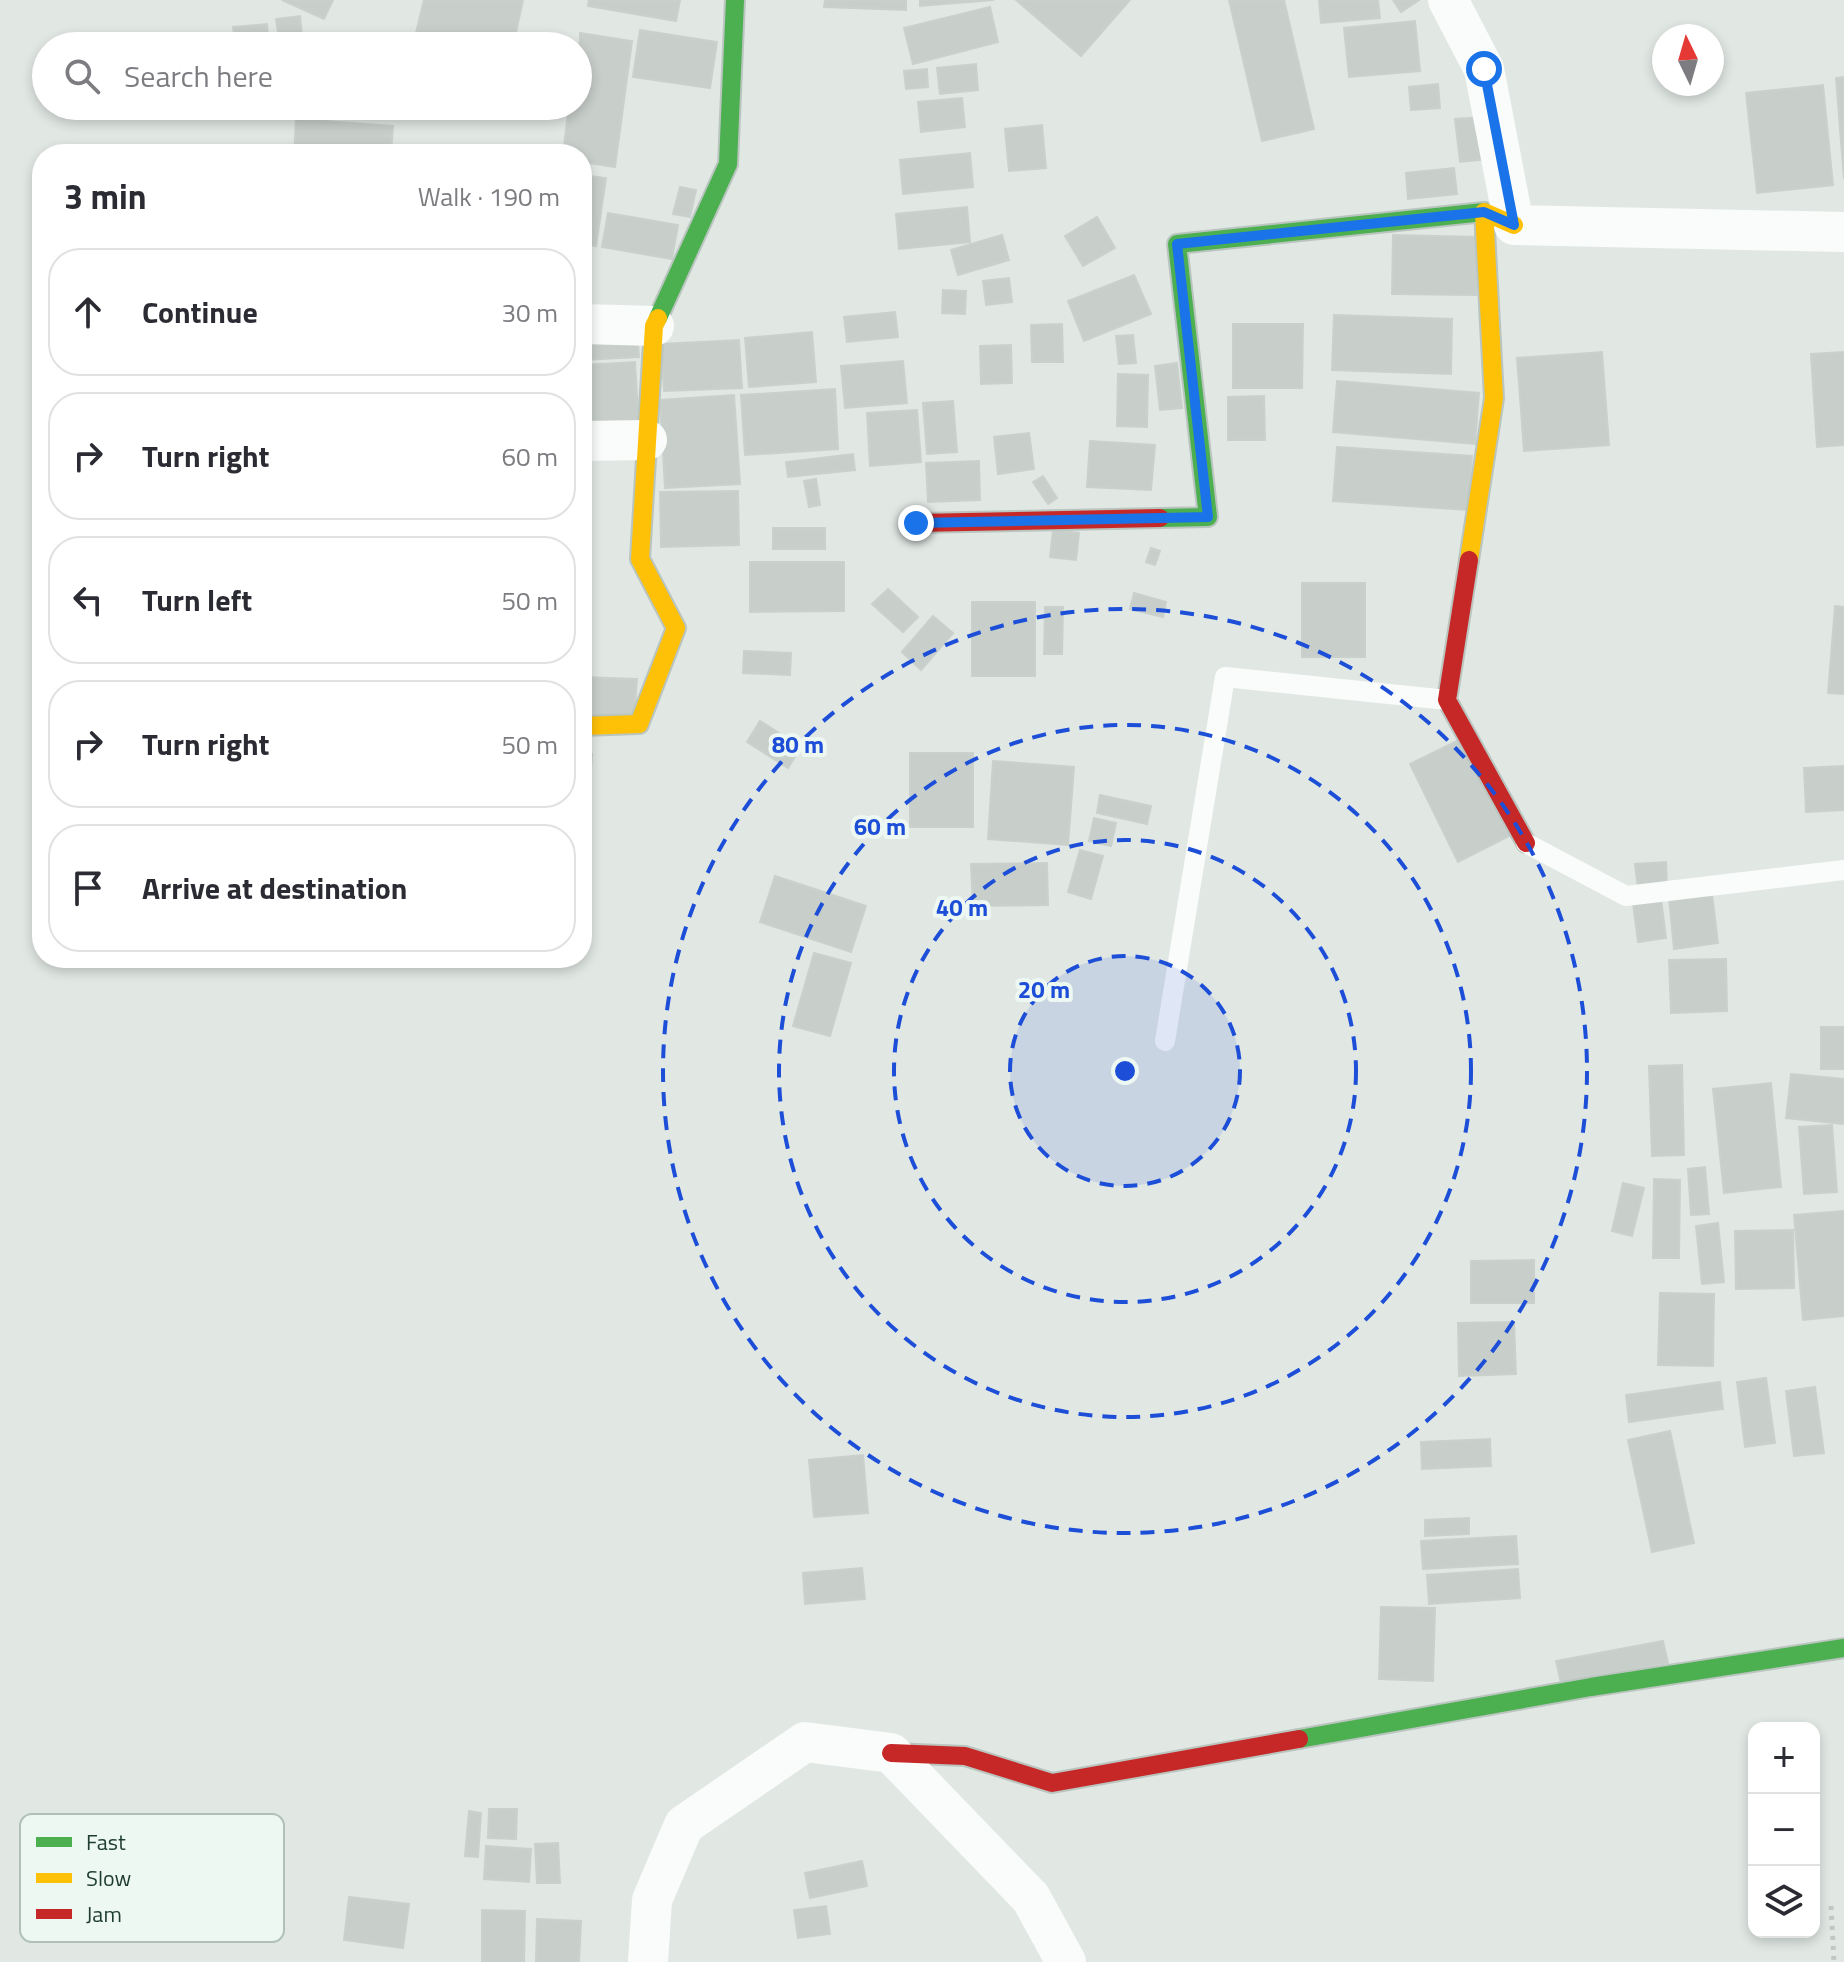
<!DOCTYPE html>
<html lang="en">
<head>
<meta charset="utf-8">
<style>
	body { margin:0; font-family:"Titillium Web",sans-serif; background:#f2f2f3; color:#2b2b33 }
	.controls { position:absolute; right:24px; bottom:24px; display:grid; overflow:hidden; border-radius:16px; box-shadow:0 4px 12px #0003 }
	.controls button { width:72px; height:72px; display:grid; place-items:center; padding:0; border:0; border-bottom:2px solid #e1e1e2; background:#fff; color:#2b2b33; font:40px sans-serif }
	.compass { position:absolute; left:1652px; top:24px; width:72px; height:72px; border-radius:50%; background:#fff; box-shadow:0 4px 12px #0003; rotate:355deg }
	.stop { position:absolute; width:24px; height:24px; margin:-18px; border:6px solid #1a73e8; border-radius:50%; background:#fff }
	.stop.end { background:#1a73e8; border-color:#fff; box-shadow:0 2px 8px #0008 }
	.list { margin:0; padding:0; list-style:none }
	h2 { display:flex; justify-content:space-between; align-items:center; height:104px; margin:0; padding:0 32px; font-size:34px }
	h2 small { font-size:26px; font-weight:400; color:#7c7c81 }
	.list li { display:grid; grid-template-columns:52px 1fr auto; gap:24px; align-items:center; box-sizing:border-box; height:128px; margin:0 16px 16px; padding:0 16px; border:2px solid #e1e1e2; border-radius:32px }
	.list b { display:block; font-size:30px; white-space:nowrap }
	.list em { font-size:26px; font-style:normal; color:#7c7c81 }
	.icon { flex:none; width:44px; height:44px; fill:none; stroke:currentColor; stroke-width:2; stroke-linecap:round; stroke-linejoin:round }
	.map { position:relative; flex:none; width:1844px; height:1962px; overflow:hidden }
	.search { position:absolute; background:#fff; box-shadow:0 4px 12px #0003; left:32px; top:32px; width:560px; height:88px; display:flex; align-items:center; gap:20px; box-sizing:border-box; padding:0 28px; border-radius:44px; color:#7c7c81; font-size:30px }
	.panel { position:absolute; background:#fff; box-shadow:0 4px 12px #0003; left:32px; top:144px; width:560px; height:824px; border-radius:32px }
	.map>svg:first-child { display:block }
	.building { fill:#c8cfcb; stroke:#cad1cd; stroke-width:2 }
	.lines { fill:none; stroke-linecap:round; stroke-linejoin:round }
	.fast-casing { stroke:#bac5bf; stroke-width:22 }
	.slow-casing { stroke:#bac5bf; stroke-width:22 }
	.jam-casing { stroke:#bac5bf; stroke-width:22 }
	.path { stroke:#bec8c4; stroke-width:5; stroke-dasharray:4 6; stroke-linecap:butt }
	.lane { stroke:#fafcfb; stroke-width:20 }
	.street { stroke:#fafcfb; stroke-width:40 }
	.fast { stroke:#4caf50; stroke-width:18 }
	.slow { stroke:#ffc107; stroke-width:18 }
	.jam { stroke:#c62828; stroke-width:18 }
	.route { stroke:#1a73e8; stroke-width:10 }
	.ring { fill:none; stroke:#1d4ed8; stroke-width:4; stroke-dasharray:14 10 }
	.key { fill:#eef8f2; stroke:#b0c0b8; stroke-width:2 }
	.key-label { font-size:22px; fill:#1e3c30 }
	.centre { fill:#1d4ed8; stroke:#eef8f2; stroke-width:4 }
	.ring-label { font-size:24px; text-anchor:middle; font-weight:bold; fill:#1d4ed8; stroke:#eef8f2; stroke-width:8; stroke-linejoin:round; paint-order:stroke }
</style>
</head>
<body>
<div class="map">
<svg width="1844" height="1962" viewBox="0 0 1844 1962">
	<rect width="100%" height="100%" fill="#e1e8e4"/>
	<!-- building -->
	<g class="building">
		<polygon points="282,0 333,0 324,19"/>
		<polygon points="424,0 523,0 513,46 452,46 415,37"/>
		<polygon points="589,0 680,0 676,21 588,6"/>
		<polygon points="825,0 906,0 906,10 824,7"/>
		<polygon points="920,0 994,0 920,6"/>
		<polygon points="1016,0 1130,0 1081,56"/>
		<polygon points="1229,0 1284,0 1314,129 1262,141"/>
		<polygon points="1319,0 1378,0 1380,18 1321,23"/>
		<polygon points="1393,0 1419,0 1401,12"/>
		<polygon points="990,7 998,42 913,64 904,28"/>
		<polygon points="300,16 303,46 280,46 276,19"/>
		<polygon points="1415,21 1420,71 1349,77 1344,28"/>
		<polygon points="267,24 269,46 235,46 233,27"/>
		<polygon points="640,30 717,42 710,88 633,77"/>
		<polygon points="358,33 381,41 380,46 354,46"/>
		<polygon points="580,33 632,41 615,167 582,162 582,154 563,154 569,106 578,106"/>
		<polygon points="316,39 334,46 313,46"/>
		<polygon points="976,64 978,90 940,94 937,68"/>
		<polygon points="927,69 928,87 906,89 904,71"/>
		<polygon points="1844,77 1844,179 1836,78"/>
		<polygon points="1438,84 1440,108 1411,110 1409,87"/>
		<polygon points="1823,85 1833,185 1757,193 1746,93"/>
		<polygon points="962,98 965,127 921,132 918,102"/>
		<polygon points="1484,117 1488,159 1460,162 1455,119"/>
		<polygon points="296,119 393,126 391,154 294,154"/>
		<polygon points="1042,125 1046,168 1009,171 1005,129"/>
		<polygon points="970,153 973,187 903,194 900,160"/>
		<polygon points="1454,168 1457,194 1408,199 1406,173"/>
		<polygon points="582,175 606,178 596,246 582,244"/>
		<polygon points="680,187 696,190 690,217 673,214"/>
		<polygon points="967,207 970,242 899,249 896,214"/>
		<polygon points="608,213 678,225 672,259 602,247"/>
		<polygon points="1097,217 1115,248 1083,266 1065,236"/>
		<polygon points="1002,235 1009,260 958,275 951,250"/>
		<polygon points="1393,235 1477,237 1476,295 1392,294"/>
		<polygon points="1134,275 1151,314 1084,341 1068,301"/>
		<polygon points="1009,278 1012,302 986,305 983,281"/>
		<polygon points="943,290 966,291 965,314 942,313"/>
		<polygon points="895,312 898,337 847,342 844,317"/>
		<polygon points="1334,315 1452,319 1451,374 1332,370"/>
		<polygon points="1062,324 1063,362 1032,362 1031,325"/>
		<polygon points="1233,324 1303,324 1302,388 1233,388"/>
		<polygon points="637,329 639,357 582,360 582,332"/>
		<polygon points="812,332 816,382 749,387 745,338"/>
		<polygon points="1133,335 1136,363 1119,364 1116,336"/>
		<polygon points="739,340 742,388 664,391 661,344"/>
		<polygon points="1011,345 1012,383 981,384 980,346"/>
		<polygon points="1602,352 1609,445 1524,451 1517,358"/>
		<polygon points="1844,352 1844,445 1817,447 1811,354"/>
		<polygon points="903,361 907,403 845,408 841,366"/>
		<polygon points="635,362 639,431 582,434 582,365"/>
		<polygon points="1177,363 1182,408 1160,410 1155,366"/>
		<polygon points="1118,374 1148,375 1147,427 1117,426"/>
		<polygon points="1337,381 1479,393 1475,444 1333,432"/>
		<polygon points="835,389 838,449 745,455 741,395"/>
		<polygon points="734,395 740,484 665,488 660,400"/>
		<polygon points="1264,396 1265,440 1228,440 1228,397"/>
		<polygon points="953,401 957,452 927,454 923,403"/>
		<polygon points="917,410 921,462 870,466 867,413"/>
		<polygon points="1029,433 1034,469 998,474 994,437"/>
		<polygon points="1090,441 1155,445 1151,490 1087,487"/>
		<polygon points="1337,447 1472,456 1468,510 1333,501"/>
		<polygon points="853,454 855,470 788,477 786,462"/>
		<polygon points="979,461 980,500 928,502 926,463"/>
		<polygon points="1043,476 1057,498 1048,504 1033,482"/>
		<polygon points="816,479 820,505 809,507 804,481"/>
		<polygon points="738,491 739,545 661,547 660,492"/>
		<rect x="773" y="528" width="52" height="21"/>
		<polygon points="1053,530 1079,533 1076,560 1050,557"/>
		<polygon points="1151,548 1160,551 1155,565 1146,562"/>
		<polygon points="750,562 844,562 844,611 750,612"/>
		<rect x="1302" y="583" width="63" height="74"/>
		<polygon points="888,589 918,617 903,632 872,604"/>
		<polygon points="1134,593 1166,602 1163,617 1130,609"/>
		<rect x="972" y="602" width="63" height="74"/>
		<polygon points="1835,606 1844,607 1844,694 1828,693"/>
		<polygon points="1045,607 1063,607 1062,654 1044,654"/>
		<polygon points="933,616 953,633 921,670 902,652"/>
		<polygon points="744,651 791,653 790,675 743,673"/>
		<polygon points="582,677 637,679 634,720 582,718"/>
		<polygon points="760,721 801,747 788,768 747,742"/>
		<polygon points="1465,737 1513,834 1458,862 1410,764"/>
		<rect x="910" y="753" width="63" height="74"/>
		<polygon points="582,754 592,754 590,785 582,784"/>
		<polygon points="993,761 1074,767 1068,845 988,839"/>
		<polygon points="1844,766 1844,810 1806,812 1804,768"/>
		<polygon points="1100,795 1151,806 1147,824 1097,813"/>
		<polygon points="1094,818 1116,823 1111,846 1089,841"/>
		<polygon points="1080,850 1103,856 1091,899 1068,892"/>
		<polygon points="1666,862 1667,888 1638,889 1635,864"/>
		<polygon points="1047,863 1048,905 973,906 971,864"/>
		<polygon points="775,876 866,906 851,952 760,922"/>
		<polygon points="1712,894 1718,943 1674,949 1669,898"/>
		<polygon points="1661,899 1666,938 1638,942 1633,903"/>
		<polygon points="814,953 851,963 830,1036 793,1026"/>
		<polygon points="1726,959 1727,1011 1671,1013 1669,960"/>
		<rect x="1821" y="1027" width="23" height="42"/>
		<polygon points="1682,1065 1684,1155 1652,1156 1649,1066"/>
		<polygon points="1791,1074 1844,1079 1844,1124 1786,1118"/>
		<polygon points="1771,1083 1781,1187 1724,1193 1713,1089"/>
		<polygon points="1832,1125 1837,1192 1804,1194 1799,1127"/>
		<polygon points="1705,1167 1709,1214 1691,1215 1688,1169"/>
		<polygon points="1654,1179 1680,1180 1679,1258 1653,1258"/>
		<polygon points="1623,1183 1644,1188 1632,1236 1612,1231"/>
		<polygon points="1844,1211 1844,1316 1803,1320 1794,1215"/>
		<polygon points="1718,1223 1724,1282 1702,1284 1696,1226"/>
		<polygon points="1793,1230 1794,1288 1736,1289 1735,1231"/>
		<polygon points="1534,1260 1534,1303 1471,1303 1471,1261"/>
		<polygon points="1660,1293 1714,1294 1713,1366 1658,1365"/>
		<polygon points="1514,1322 1516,1374 1459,1376 1458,1323"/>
		<polygon points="1766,1378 1775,1443 1745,1447 1737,1382"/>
		<polygon points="1720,1382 1723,1409 1629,1422 1626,1395"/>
		<polygon points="1815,1387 1824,1453 1794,1456 1786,1391"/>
		<polygon points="1670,1431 1694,1543 1652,1552 1628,1440"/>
		<polygon points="1490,1439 1491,1466 1422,1469 1421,1442"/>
		<polygon points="863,1455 868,1513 814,1517 809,1460"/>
		<polygon points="1469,1518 1469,1534 1425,1536 1425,1520"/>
		<polygon points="1516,1536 1518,1564 1423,1569 1421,1541"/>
		<polygon points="862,1568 865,1599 805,1604 803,1573"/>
		<polygon points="1518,1569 1520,1598 1429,1604 1427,1575"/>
		<polygon points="1381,1607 1435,1608 1433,1681 1379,1679"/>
		<polygon points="1663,1641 1668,1663 1561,1683 1556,1661"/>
		<polygon points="489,1809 517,1809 516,1839 488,1838"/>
		<polygon points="469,1811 481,1813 478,1857 465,1856"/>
		<polygon points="558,1843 560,1883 537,1883 535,1844"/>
		<polygon points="486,1846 531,1849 529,1882 484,1879"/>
		<polygon points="862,1861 867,1886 810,1898 805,1873"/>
		<polygon points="349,1897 409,1904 403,1948 344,1940"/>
		<polygon points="826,1906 830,1934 798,1938 794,1910"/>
		<polygon points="482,1910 525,1911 524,1962 482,1962"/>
		<polygon points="537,1919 581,1921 579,1962 536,1962"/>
	</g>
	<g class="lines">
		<!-- fast casing -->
		<g class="fast-casing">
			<g id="fast">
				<polyline points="658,318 728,164 735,0"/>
				<polyline points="1160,518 1208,517 1177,244 1484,212"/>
				<polyline points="1299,1739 1591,1687 1844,1648"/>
			</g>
		</g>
		<!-- slow casing -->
		<g class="slow-casing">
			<g id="slow">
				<polyline points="1469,560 1494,398 1484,212 1514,225"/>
				<polyline points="582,726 639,724 676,628 640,559 654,326 658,318"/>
			</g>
		</g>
		<!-- jam casing -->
		<g class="jam-casing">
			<g id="jam">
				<polyline points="916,523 1160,518"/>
				<polyline points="1469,560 1447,700 1526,843"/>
				<polyline points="891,1753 965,1756 1052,1783 1299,1739"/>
			</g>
		</g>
		<!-- path -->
		<polyline class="path" points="1831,1906 1834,1962"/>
		<!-- lane -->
		<g class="lane">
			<polyline points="1526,843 1626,896 1844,870"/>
			<polyline points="1165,1041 1225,677 1447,700"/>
		</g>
		<!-- street -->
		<g class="street">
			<polyline points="1448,0 1484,69 1514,225 1844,232"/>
			<polyline points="582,324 654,326"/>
			<polyline points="582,441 647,440"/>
			<polyline points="648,1962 652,1900 684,1825 805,1742 891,1753 1031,1898 1066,1962"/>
		</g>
		<!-- fast -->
		<use href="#fast" class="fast"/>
		<!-- slow -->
		<use href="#slow" class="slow"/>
		<!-- jam -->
		<use href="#jam" class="jam"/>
	</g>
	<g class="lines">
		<!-- route -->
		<polyline class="route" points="916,523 1208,517 1177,244 1484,212 1514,225 1484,69"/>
	</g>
	<!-- distance rings -->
	<circle cx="1125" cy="1071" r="115" fill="#1d4ed8" fill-opacity=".12"/>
	<g class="ring">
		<circle cx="1125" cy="1071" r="115"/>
		<circle cx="1125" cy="1071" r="231"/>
		<circle cx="1125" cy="1071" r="346"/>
		<circle cx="1125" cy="1071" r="462"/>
	</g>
	<!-- legend -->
	<rect x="20" y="1814" width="264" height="128" rx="12" class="key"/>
	<rect x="36" y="1837" width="36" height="10" fill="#4caf50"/>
	<rect x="36" y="1873" width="36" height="10" fill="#ffc107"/>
	<rect x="36" y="1909" width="36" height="10" fill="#c62828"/>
	<g class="key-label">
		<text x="86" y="1850">Fast</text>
		<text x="86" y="1886">Slow</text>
		<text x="86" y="1922">Jam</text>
	</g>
	<circle cx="1125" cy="1071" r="12" class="centre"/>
	<g class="ring-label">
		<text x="798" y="753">80 m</text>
		<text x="880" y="835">60 m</text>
		<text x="962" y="916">40 m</text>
		<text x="1044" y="998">20 m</text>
	</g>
</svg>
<div class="controls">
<button>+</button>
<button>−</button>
<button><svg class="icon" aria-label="layers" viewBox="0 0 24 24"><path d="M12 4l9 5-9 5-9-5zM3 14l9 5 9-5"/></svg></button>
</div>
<svg class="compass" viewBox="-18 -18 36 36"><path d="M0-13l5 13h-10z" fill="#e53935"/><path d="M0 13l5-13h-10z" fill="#7c7c81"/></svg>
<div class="stop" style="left:1484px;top:69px"></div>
<div class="stop end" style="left:916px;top:523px"></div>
<div class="search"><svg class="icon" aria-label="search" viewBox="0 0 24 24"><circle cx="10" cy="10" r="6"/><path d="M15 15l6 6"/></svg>Search here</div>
<section class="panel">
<h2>3 min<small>Walk · 190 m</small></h2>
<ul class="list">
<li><svg class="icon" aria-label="ahead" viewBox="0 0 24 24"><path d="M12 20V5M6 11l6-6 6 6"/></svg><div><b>Continue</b></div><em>30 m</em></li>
<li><svg class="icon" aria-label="right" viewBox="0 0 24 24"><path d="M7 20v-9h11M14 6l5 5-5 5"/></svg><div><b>Turn right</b></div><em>60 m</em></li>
<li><svg class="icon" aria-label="left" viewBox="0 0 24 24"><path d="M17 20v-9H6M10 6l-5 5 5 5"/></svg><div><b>Turn left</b></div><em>50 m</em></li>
<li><svg class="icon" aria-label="right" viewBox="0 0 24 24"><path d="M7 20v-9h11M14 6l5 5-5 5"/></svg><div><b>Turn right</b></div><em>50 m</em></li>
<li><svg class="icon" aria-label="arrive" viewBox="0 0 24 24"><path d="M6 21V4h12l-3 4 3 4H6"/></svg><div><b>Arrive at destination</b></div></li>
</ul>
</section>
</div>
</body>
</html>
